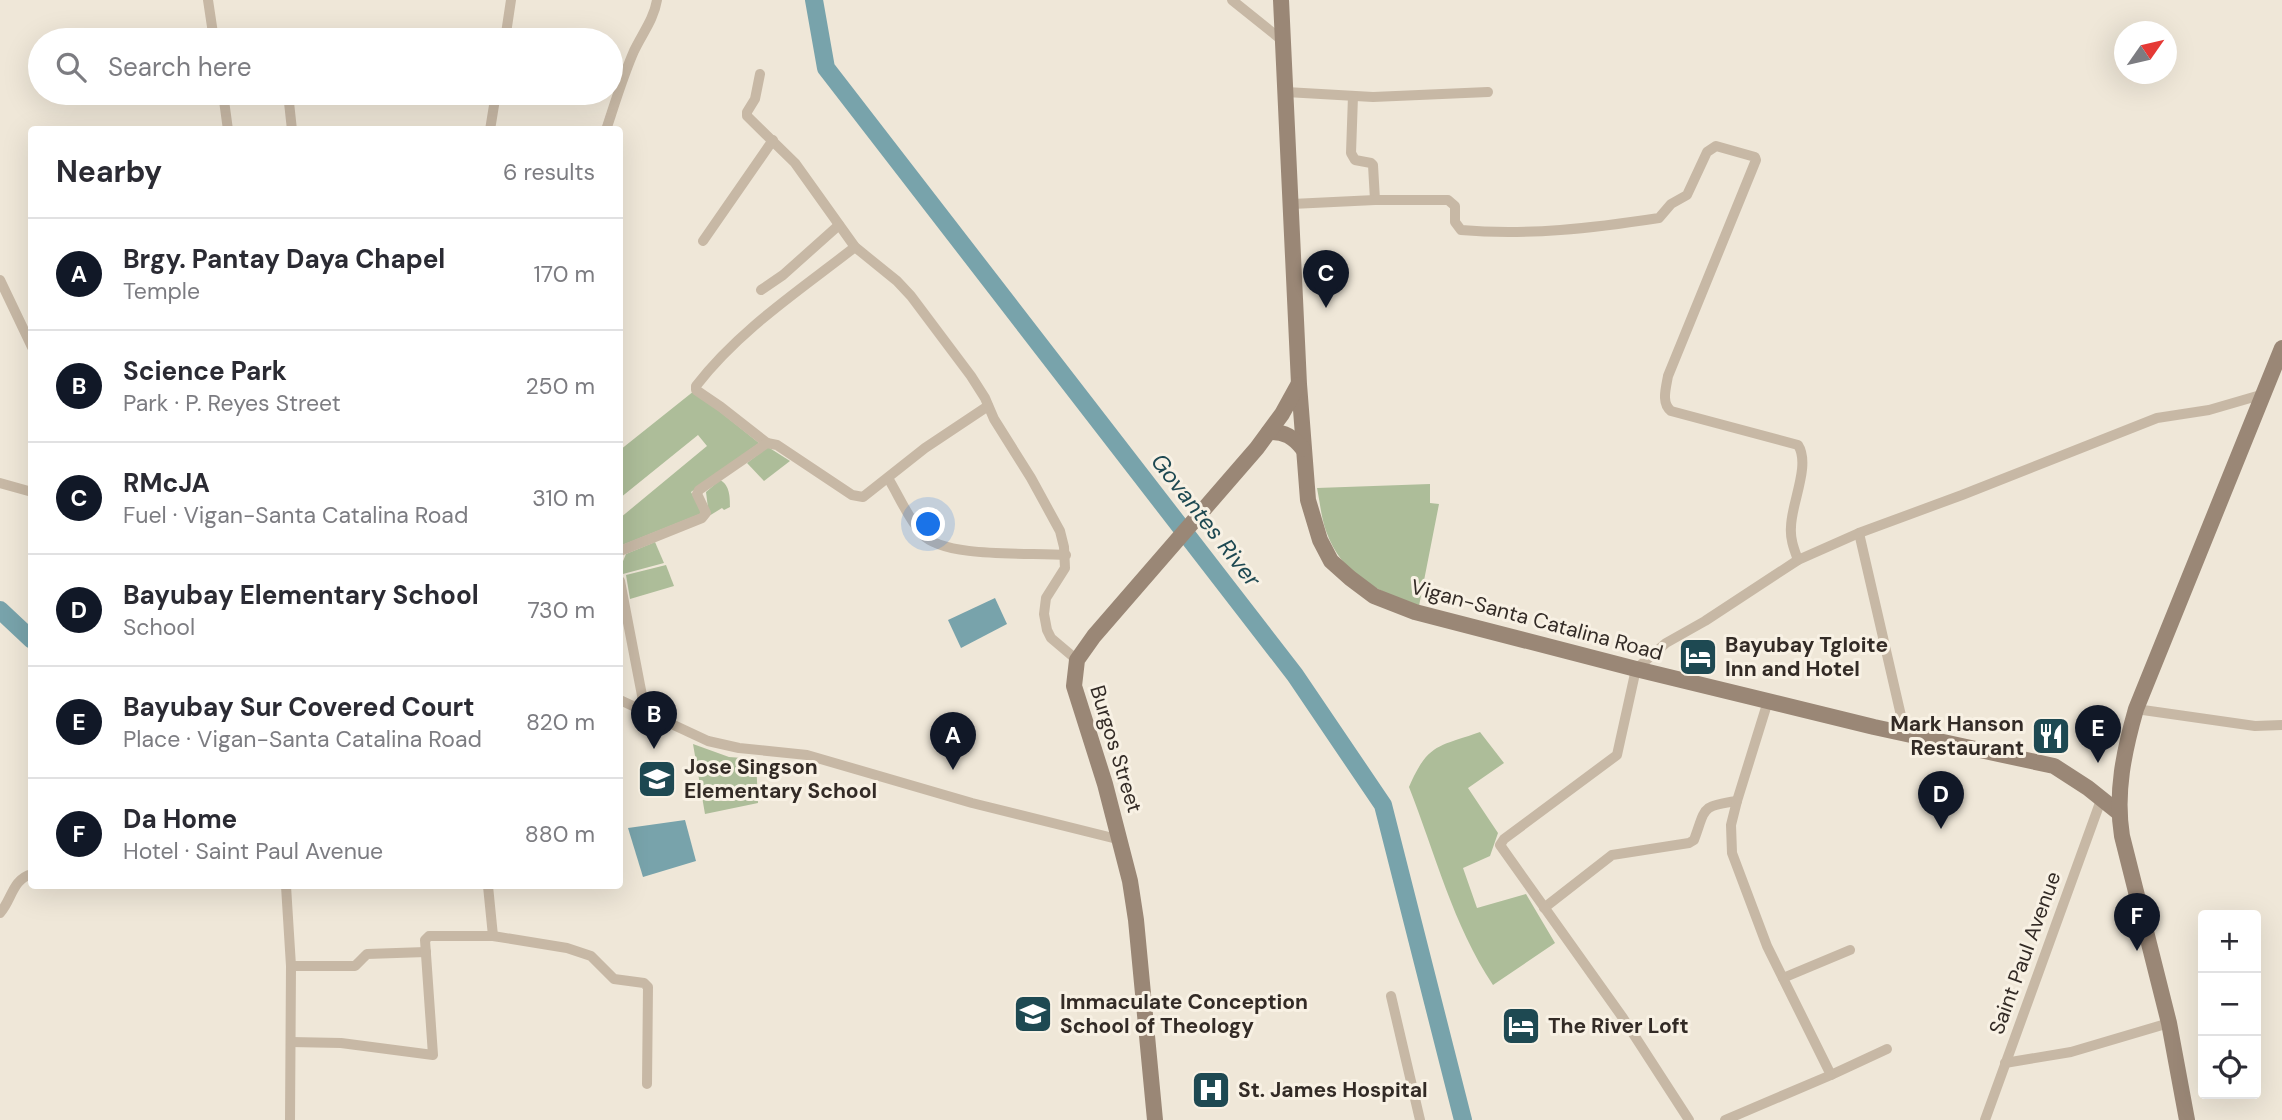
<!DOCTYPE html>
<html lang="en">
<head>
<meta charset="utf-8">
<style>
	body { margin:0; font-family:"DM Sans",sans-serif; background:#f7f7f7; color:#2b2b33 }
	.controls { position:absolute; right:21px; bottom:21px; display:grid; overflow:hidden; border-radius:7px; box-shadow:0 7px 28px #0002 }
	.controls button { width:63px; height:63px; display:grid; place-items:center; padding:0; border:0; border-bottom:2px solid #e1e1e2; background:#fff; color:#2b2b33; font:35px sans-serif }
	.compass { position:absolute; left:2114px; top:21px; width:63px; height:63px; border-radius:50%; background:#fff; box-shadow:0 7px 28px #0002; rotate:56deg }
	.you { position:absolute; left:929px; top:525px; width:24px; height:24px; margin:-18px; border:5px solid #fff; border-radius:50%; background:#1a73e8; box-shadow:0 0 0 10px #1a73e833 }
	.badge { display:grid; place-items:center; width:46px; height:46px; border-radius:50%; background:#111827; color:#fff; font-size:23px; font-weight:700 }
	.pin { position:absolute; translate:-50% -58px; filter:drop-shadow(0 2px 4px #0008) }
	.pin::after { content:''; position:absolute; top:37px; width:24px; height:21px; background:inherit; clip-path:polygon(0 0,100% 0,50% 100%) }
	.list { margin:0; padding:0; list-style:none }
	h2 { display:flex; justify-content:space-between; align-items:center; height:91px; margin:0; padding:0 28px; font-size:30px }
	h2 small { font-size:23px; font-weight:400; color:#7c7c81 }
	.list li { display:grid; grid-template-columns:46px 1fr auto; gap:21px; align-items:center; box-sizing:border-box; height:112px; padding:0 28px; border-top:2px solid #e1e1e2 }
	.list b { display:block; font-size:26px; white-space:nowrap }
	.list p { margin:0; font-size:23px; white-space:nowrap; color:#7c7c81 }
	.list em { font-size:23px; font-style:normal; color:#7c7c81 }
	.icon { flex:none; width:38px; height:38px; fill:none; stroke:currentColor; stroke-width:2; stroke-linecap:round; stroke-linejoin:round }
	.map { position:relative; flex:none; width:2282px; height:1120px; overflow:hidden }
	.search { position:absolute; background:#fff; box-shadow:0 7px 28px #0002; left:28px; top:28px; width:595px; height:77px; display:flex; align-items:center; gap:18px; box-sizing:border-box; padding:0 24px; border-radius:38px; color:#7c7c81; font-size:26px }
	.panel { position:absolute; background:#fff; box-shadow:0 7px 28px #0002; left:28px; top:126px; width:595px; height:763px; border-radius:7px }
	.map>svg:first-child { display:block }
	.green { fill:#adbd99 }
	.water { fill:#78a3ab }
	.lines { fill:none; stroke-linecap:round; stroke-linejoin:round }
	.river { stroke:#78a3ab; stroke-width:18 }
	.minor { stroke:#c7b8a5; stroke-width:10 }
	.secondary { stroke:#9a8776; stroke-width:16 }
	.labels { text-anchor:middle; stroke-width:6; stroke-linejoin:round; paint-order:stroke }
	.street-label { font-size:21px; fill:#332b26; stroke:#f8f1e4 }
	.poi-label { font-size:21px; font-weight:bold; fill:#332b26; stroke:#f8f1e4; text-anchor:start }
	.water-label { font-size:23px; font-style:italic; fill:#1e4952; stroke:#f8f1e4 }
</style>
</head>
<body>
<div class="map">
<svg width="2282" height="1120" viewBox="0 0 2282 1120">
	<rect width="100%" height="100%" fill="#efe7d8"/>
	<!-- green -->
	<g class="green">
		<polygon points="694,391 759,443 691,492 701,511 700,514 620,546 620,518 707,446 698,435 620,498 620,450"/>
		<polygon points="768,447 790,461 764,481 747,463"/>
		<path d="M720 480C730 485 730 498 730 507L724 510 722 508 709 516 706 492Z"/>
		<path d="M1430 484V503L1439 504 1419 606C1377 591 1342 576 1326 531 1321 517 1320 502 1317 488Z"/>
		<polygon points="655,542 664,563 623,574 621,566 626,554"/>
		<polygon points="666,565 674,586 630,599 626,575"/>
		<path d="M1480 732 1504 763 1468 788 1498 833 1490 856 1463 868 1477 908 1526 894 1555 943 1493 985C1453 925 1435 853 1409 787 1428 743 1438 747 1480 732Z"/>
		<polygon points="693,744 729,757 756,759 758,803 705,814"/>
	</g>
	<!-- water -->
	<g class="water">
		<polygon points="995,598 1007,624 961,648 948,620"/>
		<polygon points="685,820 696,861 643,877 628,828"/>
	</g>
	<g class="lines">
		<!-- river -->
		<g class="river">
			<polyline points="814,0 826,68 1295,675 1383,805 1463,1120"/>
			<polyline points="0,610 32,640"/>
		</g>
		<!-- minor -->
		<g class="minor">
			<polyline points="208,0 214,40"/>
			<polyline points="1232,0 1283,41"/>
			<polyline points="505,40 511,0"/>
			<polyline points="760,74 755,99 747,112 747,116 795,163 855,247 897,281 911,296 971,376 985,398 994,419 1031,478 1060,531 1064,547 1065,568 1046,598 1044,614 1047,630 1051,638 1077,660"/>
			<polyline points="1286,92 1373,97 1488,92"/>
			<polyline points="223,93 228,130"/>
			<polyline points="288,93 292,130"/>
			<polyline points="1353,96 1351,153 1355,160 1371,163 1373,165 1375,200"/>
			<polyline points="490,130 496,93"/>
			<path d="M606 130C615 103 623 76 634 51 642 34 654 19 657 0"/>
			<path d="M1292 204 1375 200H1448L1455 206V222L1461 230C1527 236 1594 228 1659 218L1671 204 1687 195 1707 152 1716 146 1755 157 1756 160 1668 376C1666 388 1661 403 1671 411L1798 445C1811 465 1791 504 1791 527 1790 539 1794 549 1798 560"/>
			<polyline points="703,241 773,140"/>
			<polyline points="0,280 32,347"/>
			<polyline points="761,290 783,275 839,225"/>
			<path d="M767 443 721 407 696 390V386C739 330 800 290 855 247"/>
			<path d="M888 478C899 496 908 518 922 534 944 559 1032 552 1066 555"/>
			<polyline points="0,483 32,492"/>
			<polyline points="1859,533 1905,733"/>
			<polyline points="620,551 702,518 706,513 697,494 699,490 767,443 777,445 852,495 863,497 925,448 988,406"/>
			<polyline points="620,581 645,711"/>
			<polyline points="620,700 708,741 739,748 807,755 972,803 1121,840"/>
			<polyline points="2136,709 2255,726 2282,725"/>
			<polyline points="286,886 291,966 290,1120"/>
			<polyline points="488,886 493,936"/>
			<path d="M1544 908 1612 855 1689 843 1694 840C1706 808 1700 806 1737 801"/>
			<path d="M0 913C12 900 12 879 32 874"/>
			<polyline points="291,966 355,966 367,954 426,952"/>
			<polyline points="1783,978 1850,950"/>
			<polyline points="1391,996 1420,1120"/>
			<polyline points="291,1042 341,1043 433,1055 425,940 429,936 493,936 567,948 591,956 614,979 644,983 648,987 647,1084"/>
			<polyline points="2005,1063 2071,1052 2169,1023"/>
			<polyline points="1831,1075 1887,1049"/>
			<polyline points="1689,1120 1623,1018 1500,845 1504,839 1617,755 1636,669 1666,643 1705,621 1798,560 1859,533 1962,495 2157,418 2209,410 2264,394"/>
			<polyline points="1725,1120 1831,1075 1767,946 1732,853 1731,825 1737,801 1768,701"/>
			<polyline points="1985,1120 2101,800"/>
		</g>
		<!-- secondary -->
		<g class="secondary">
			<polyline points="1281,0 1299,384 1308,500 1320,540 1331,561 1350,578 1374,596 1415,612 1636,669 1874,727 2054,766 2088,788 2118,812"/>
			<path d="M1269 432C1284 431 1294 437 1303 449"/>
			<polyline points="1155,1120 1136,920 1130,881 1105,784 1074,686 1077,660 1094,636 1257,448 1282,414 1298,385"/>
			<path d="M2187 1120 2169 1023 2122 836C2115 793 2124 751 2136 709L2282 348"/>
		</g>
	</g>
	<!-- icons -->
	<defs>
		<g id="hotel-square" transform="scale(2.0125)"><rect x="-9" y="-9" width="18" height="18" rx="4" fill="#1e4952" stroke="#f8f1e4"/><path d="M-6-4.5h1.5V1H6V5H4.5V3h-9V5H-6ZM-4 0a1.8 1.8 0 1 1 3.6 0ZM.5 0V-2.5h3Q6-2.5 6 0Z" fill="#fff"/></g>
		<g id="restaurant-square" transform="scale(2.0125)"><rect x="-9" y="-9" width="18" height="18" rx="4" fill="#1e4952" stroke="#f8f1e4"/><path d="M-5-6h1v4h1v-4h1v4h1v-4h1v5L-1.5 .5V6h-2V.5L-5-1ZM5-6V6H3V1.5H1.5Q1.5-4 5-6Z" fill="#fff"/></g>
		<g id="school-square" transform="scale(2.0125)"><rect x="-9" y="-9" width="18" height="18" rx="4" fill="#1e4952" stroke="#f8f1e4"/><path d="M0-5L7-2L0 1L-7-2ZM-4 1L0 2.5L4 1V4Q0 6-4 4Z" fill="#fff"/></g>
		<g id="university-square" transform="scale(2.0125)"><rect x="-9" y="-9" width="18" height="18" rx="4" fill="#1e4952" stroke="#f8f1e4"/><path d="M0-5L7-2L0 1L-7-2ZM-4 1L0 2.5L4 1V4Q0 6-4 4Z" fill="#fff"/></g>
		<g id="hospital-square" transform="scale(2.0125)"><rect x="-9" y="-9" width="18" height="18" rx="4" fill="#1e4952" stroke="#f8f1e4"/><path d="M-5-5h3v3.5h4V-5h3V5h-3V1.5h-4V5h-3Z" fill="#fff"/></g>
	</defs>
	<g fill-rule="evenodd">
		<use href="#hotel-square" x="1698" y="657"/>
		<use href="#restaurant-square" x="2051" y="736"/>
		<use href="#school-square" x="657" y="779"/>
		<use href="#university-square" x="1033" y="1014"/>
		<use href="#hotel-square" x="1521" y="1026"/>
		<use href="#hospital-square" x="1211" y="1090"/>
	</g>
	<g class="labels">
		<!-- street labels -->
		<g class="street-label">
			<text transform="translate(1537 620) rotate(15)" y="7">Vigan-Santa Catalina Road</text>
			<text transform="translate(1116 749) rotate(73)" y="7">Burgos Street</text>
			<text transform="translate(2025 953) rotate(-70)" y="7">Saint Paul Avenue</text>
		</g>
		<!-- poi labels -->
		<g class="poi-label">
			<text x="1725" y="652">Bayubay Tgloite<tspan x="1725" dy="24">Inn and Hotel</tspan></text>
			<text x="2024" y="731" text-anchor="end">Mark Hanson<tspan x="2024" dy="24">Restaurant</tspan></text>
			<text x="684" y="774">Jose Singson<tspan x="684" dy="24">Elementary School</tspan></text>
			<text x="1060" y="1009">Immaculate Conception<tspan x="1060" dy="24">School of Theology</tspan></text>
			<text x="1548" y="1033">The River Loft</text>
			<text x="1238" y="1097">St. James Hospital</text>
		</g>
		<!-- water labels -->
		<g class="water-label">
			<text transform="translate(1206 520) rotate(52)" y="8">Govantes River</text>
		</g>
	</g>
</svg>
<div class="controls">
<button>+</button>
<button>−</button>
<button><svg class="icon" aria-label="locate" viewBox="0 0 24 24"><circle cx="12" cy="12" r="6"/><path d="M12 2v4M12 18v4M2 12h4M18 12h4"/></svg></button>
</div>
<svg class="compass" viewBox="-18 -18 36 36"><path d="M0-13l5 13h-10z" fill="#e53935"/><path d="M0 13l5-13h-10z" fill="#7c7c81"/></svg>
<div class="you"></div>
<div class="pin badge" style="left:953px;top:770px">A</div>
<div class="pin badge" style="left:654px;top:749px">B</div>
<div class="pin badge" style="left:1326px;top:308px">C</div>
<div class="pin badge" style="left:1941px;top:829px">D</div>
<div class="pin badge" style="left:2098px;top:763px">E</div>
<div class="pin badge" style="left:2137px;top:951px">F</div>
<div class="search"><svg class="icon" aria-label="search" viewBox="0 0 24 24"><circle cx="10" cy="10" r="6"/><path d="M15 15l6 6"/></svg>Search here</div>
<section class="panel">
<h2>Nearby<small>6 results</small></h2>
<ul class="list">
<li><span class="badge">A</span><div><b>Brgy. Pantay Daya Chapel</b><p>Temple</p></div><em>170 m</em></li>
<li><span class="badge">B</span><div><b>Science Park</b><p>Park · P. Reyes Street</p></div><em>250 m</em></li>
<li><span class="badge">C</span><div><b>RMcJA</b><p>Fuel · Vigan-Santa Catalina Road</p></div><em>310 m</em></li>
<li><span class="badge">D</span><div><b>Bayubay Elementary School</b><p>School</p></div><em>730 m</em></li>
<li><span class="badge">E</span><div><b>Bayubay Sur Covered Court</b><p>Place · Vigan-Santa Catalina Road</p></div><em>820 m</em></li>
<li><span class="badge">F</span><div><b>Da Home</b><p>Hotel · Saint Paul Avenue</p></div><em>880 m</em></li>
</ul>
</section>
</div>
</body>
</html>
